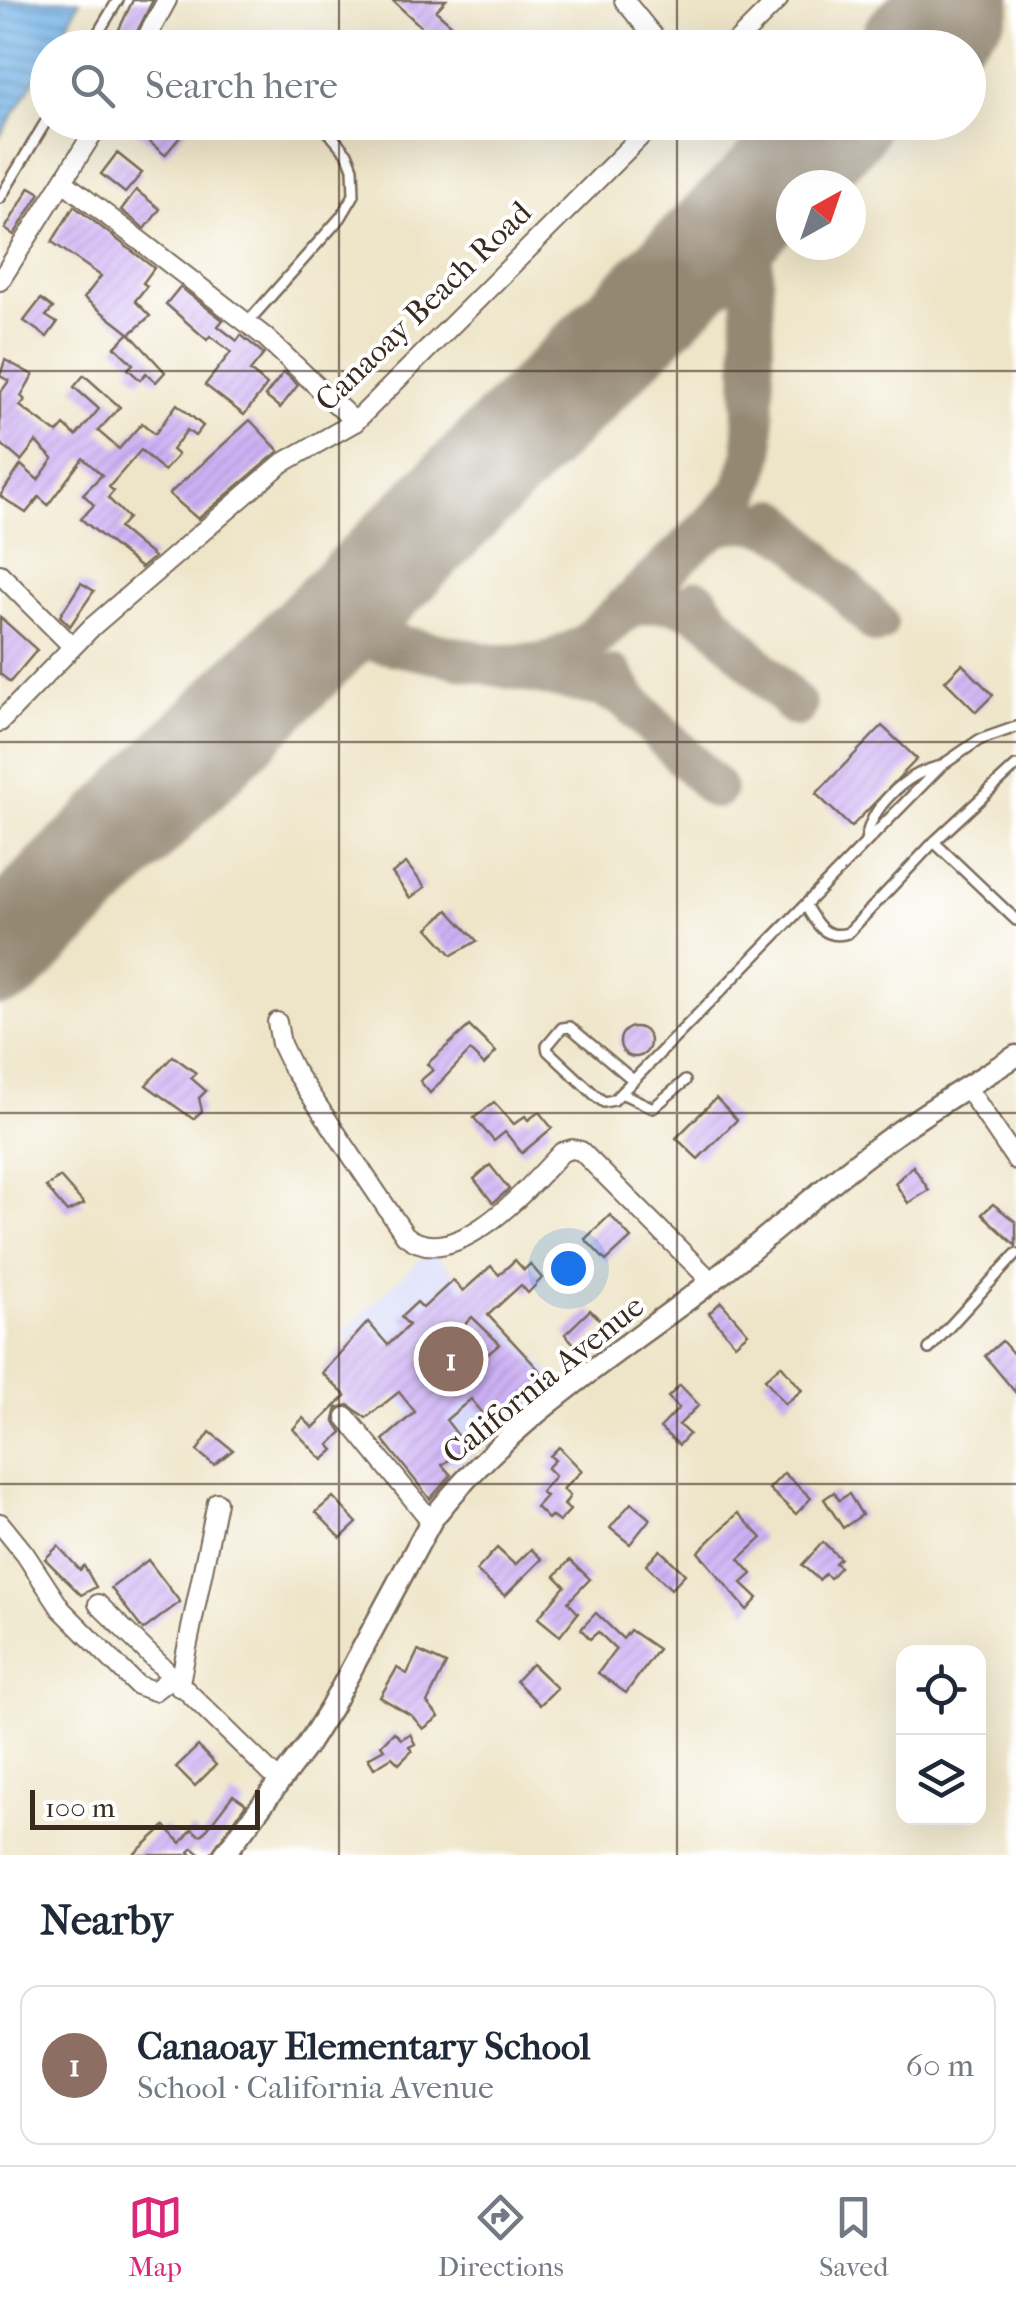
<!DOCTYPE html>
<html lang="en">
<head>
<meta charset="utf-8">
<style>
	body { margin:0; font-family:"IM FELL French Canon",serif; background:#f6f6f7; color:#1f2937 }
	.controls { position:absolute; right:30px; bottom:30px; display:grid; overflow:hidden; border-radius:20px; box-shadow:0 10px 40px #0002 }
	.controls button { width:90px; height:90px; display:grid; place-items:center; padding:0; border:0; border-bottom:2px solid #e0e1e3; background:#fff; color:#1f2937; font:50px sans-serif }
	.compass { position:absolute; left:776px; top:170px; width:90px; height:90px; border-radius:50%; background:#fff; box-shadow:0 10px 40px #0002; rotate:40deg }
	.scale { position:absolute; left:30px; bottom:25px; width:230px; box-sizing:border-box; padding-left:10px; border:5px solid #3b2a1e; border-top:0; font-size:28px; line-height:35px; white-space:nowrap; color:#3b2a1e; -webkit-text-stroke:8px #fff; paint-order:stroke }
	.you { position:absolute; left:568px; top:1268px; width:35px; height:35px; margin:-25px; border:8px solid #fff; border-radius:50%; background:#1a73e8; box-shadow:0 0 0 15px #1a73e833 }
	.badge { display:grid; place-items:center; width:65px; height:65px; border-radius:50%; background:#db2777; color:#fff; font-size:32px; font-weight:700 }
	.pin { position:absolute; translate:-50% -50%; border:5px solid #fff; box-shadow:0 2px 10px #0006 }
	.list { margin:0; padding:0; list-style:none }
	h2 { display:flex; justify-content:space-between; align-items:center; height:130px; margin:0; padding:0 40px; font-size:42px }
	h2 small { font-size:32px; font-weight:400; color:#747a83 }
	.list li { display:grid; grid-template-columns:65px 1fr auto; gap:30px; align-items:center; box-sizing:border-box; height:160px; margin:0 20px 20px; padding:0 20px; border:2px solid #e0e1e3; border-radius:20px }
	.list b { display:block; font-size:38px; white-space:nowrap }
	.list p { margin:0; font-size:32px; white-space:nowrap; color:#747a83 }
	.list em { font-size:32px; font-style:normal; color:#747a83 }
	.icon { flex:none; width:55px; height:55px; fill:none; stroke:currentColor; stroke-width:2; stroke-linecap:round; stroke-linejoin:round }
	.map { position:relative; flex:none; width:1016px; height:1855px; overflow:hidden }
	.search { position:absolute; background:#fff; box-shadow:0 10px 40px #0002; left:30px; right:30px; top:30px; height:110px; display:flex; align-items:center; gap:25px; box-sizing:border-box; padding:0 35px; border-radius:55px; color:#747a83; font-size:38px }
	.sheet { height:310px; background:#fff }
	nav { display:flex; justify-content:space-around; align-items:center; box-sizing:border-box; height:140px; border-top:2px solid #e0e1e3; background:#fff; font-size:28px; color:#747a83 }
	nav a { display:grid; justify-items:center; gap:5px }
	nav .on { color:#db2777 }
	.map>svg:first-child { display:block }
	.built { fill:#d5d8f9 }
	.water { fill:url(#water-rules); stroke:#586f83; stroke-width:2.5 }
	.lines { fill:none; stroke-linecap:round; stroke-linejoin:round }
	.taxiway { stroke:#948873; stroke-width:42 }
	.runway { stroke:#948873; stroke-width:105 }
	.building { fill:url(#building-hatch); fill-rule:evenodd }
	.service-casing { stroke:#7a6b5a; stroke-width:14 }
	.minor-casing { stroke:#7a6b5a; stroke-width:22 }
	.tertiary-casing { stroke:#7a6b5a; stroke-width:25 }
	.service { stroke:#fff; stroke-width:9 }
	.minor { stroke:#fff; stroke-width:18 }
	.tertiary { stroke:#fff; stroke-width:20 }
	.grid { fill:none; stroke:#3b2a1e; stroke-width:2.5; stroke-opacity:0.55 }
	.labels { text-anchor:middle; stroke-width:8; stroke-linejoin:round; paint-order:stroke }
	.street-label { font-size:32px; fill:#3b2a1e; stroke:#fff }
</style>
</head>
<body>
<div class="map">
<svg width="1016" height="1855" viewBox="0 0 1016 1855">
	<defs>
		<pattern id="water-rules" width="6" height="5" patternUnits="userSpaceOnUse" patternTransform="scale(2.5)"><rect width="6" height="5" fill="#74b4e8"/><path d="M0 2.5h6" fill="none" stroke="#6093bb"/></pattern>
		<pattern id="building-hatch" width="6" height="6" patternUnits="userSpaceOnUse" patternTransform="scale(2.5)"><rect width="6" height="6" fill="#cdb1f5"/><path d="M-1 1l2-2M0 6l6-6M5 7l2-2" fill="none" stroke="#b198d2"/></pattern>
	</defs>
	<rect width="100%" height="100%" fill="#fff"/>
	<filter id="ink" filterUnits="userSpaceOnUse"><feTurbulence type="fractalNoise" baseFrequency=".01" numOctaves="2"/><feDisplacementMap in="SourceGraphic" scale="20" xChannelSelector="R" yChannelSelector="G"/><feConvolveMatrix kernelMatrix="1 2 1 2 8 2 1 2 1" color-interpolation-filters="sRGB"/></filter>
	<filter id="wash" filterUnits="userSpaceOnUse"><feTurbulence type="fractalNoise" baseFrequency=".0048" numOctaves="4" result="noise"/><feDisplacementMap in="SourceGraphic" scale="40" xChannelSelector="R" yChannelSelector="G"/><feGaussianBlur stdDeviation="2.25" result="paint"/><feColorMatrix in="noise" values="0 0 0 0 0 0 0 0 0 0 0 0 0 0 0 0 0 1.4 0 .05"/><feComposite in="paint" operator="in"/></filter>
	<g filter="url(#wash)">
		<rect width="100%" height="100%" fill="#eee5c8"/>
		<!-- built -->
		<polygon class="built" points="431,1249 562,1385 454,1467 343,1332"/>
		<!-- water -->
		<polygon class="water" points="0,0 80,0 56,47 48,48 47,60 0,136"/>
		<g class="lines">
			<!-- taxiway -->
			<g class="taxiway">
				<polyline points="701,257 732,233 744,237 752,254"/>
				<polyline points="776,519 877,623"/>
				<path d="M702 537C726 512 767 520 793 538"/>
				<polyline points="367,588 351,610 350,621 360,635 371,640"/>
				<polyline points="698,600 713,621 796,706"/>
				<path d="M621 613C652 594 684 600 713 621"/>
				<polyline points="297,658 328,641 371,640 603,687 627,699"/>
				<polyline points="492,665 544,664 585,646 704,533 742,492 754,453 752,238 759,207 792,165"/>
				<polyline points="613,676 627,699 715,788"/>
			</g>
			<!-- runway -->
			<g class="runway">
				<polyline points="911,48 959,0"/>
				<polyline points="0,953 836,122"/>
			</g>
		</g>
		<g id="blocks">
			<!-- building -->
			<g class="building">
				<polygon points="133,0 153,0 129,48 110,48"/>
				<polygon points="392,0 446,0 436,11 455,28 441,45"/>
				<polygon points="141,122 192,122 165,155 135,130"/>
				<polygon points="117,153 142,173 125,193 101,174"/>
				<polygon points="30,187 40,193 14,235 5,229"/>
				<polygon points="136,190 160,209 145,229 121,210"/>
				<polygon points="74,206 154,268 143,283 147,286 135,301 150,316 130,334 84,298 101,276 52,242"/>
				<polygon points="180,287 223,320 218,326 237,341 241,335 264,354 250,371 267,385 244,415 205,385 231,352 210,336 207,340 166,304"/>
				<polygon points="41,299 53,308 46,316 57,323 47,337 24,321"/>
				<polygon points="129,333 165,372 156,382 146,373 140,380 128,369 133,364 115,347"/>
				<polygon points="5,360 33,375 21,396 25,400 20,406 57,433 64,425 76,436 99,409 74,387 84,375 120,407 98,431 119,449 142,423 155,434 177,404 203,426 195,436 187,430 172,450 178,455 164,471 141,450 109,487 114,491 108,498 128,518 119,528 154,557 141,568 81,519 94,505 83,494 102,475 83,458 48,505 39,497 26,513 0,496 21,465 38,480 53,459 36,442 21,461 0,443 0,393 9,381 0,376"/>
				<polygon points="284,372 298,385 280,408 265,396"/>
				<polygon points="250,420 279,451 198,519 169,494"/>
				<polygon points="81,583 94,591 70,626 60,616"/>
				<polygon points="0,617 37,650 10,682 0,674"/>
				<polygon points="962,664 993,695 976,712 945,681"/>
				<polygon points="882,726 917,759 851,827 816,794"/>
				<polygon points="406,863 425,887 410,898 392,873"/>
				<polygon points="448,910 477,941 452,955 428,928"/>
				<polygon points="469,1026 496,1052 484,1065 470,1051 430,1093 420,1081 433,1070 427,1064"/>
				<circle cx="635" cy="1042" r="15"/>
				<polygon points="173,1056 196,1073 191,1078 206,1091 199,1098 202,1111 193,1119 146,1085"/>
				<polygon points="716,1098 737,1120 698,1159 676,1138"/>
				<polygon points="494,1102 514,1124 525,1116 528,1120 539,1112 552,1128 522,1153 505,1132 494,1141 474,1118"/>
				<polygon points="490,1165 509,1189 493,1203 474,1179"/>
				<polygon points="913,1166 929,1190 908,1203 895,1183"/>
				<polygon points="60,1177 84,1204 67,1212 46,1187"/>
				<polygon points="993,1204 1016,1222 1016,1246 982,1214"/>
				<polygon points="610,1215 631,1238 606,1261 585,1239"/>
				<path d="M515 1260 524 1270 530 1264 542 1278 528 1293 521 1285 488 1315 552 1384 497 1430 471 1399 446 1420 467 1447 442 1465 451 1475 430 1499 383 1440 415 1412 399 1392 366 1418 349 1405 337 1408 334 1420 342 1432 329 1445 334 1450 323 1460 293 1429 303 1418 313 1428 346 1396 322 1373 368 1322 388 1345 409 1325 401 1317 417 1302 423 1308 453 1280 463 1291 491 1266 499 1275ZM472 1317 500 1344 469 1370 445 1344Z"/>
				<polygon points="721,1302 748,1333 735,1344 709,1313"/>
				<polygon points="590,1310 604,1324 579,1349 565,1334"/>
				<polygon points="1002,1341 1016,1357 1016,1393 985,1356"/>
				<polygon points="781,1365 802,1390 785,1404 765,1379"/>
				<polygon points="680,1385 699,1405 679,1425 689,1434 679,1445 660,1428 679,1408 668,1397"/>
				<polygon points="210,1432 233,1450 214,1465 197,1451"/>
				<polygon points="559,1447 582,1471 563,1489 570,1496 564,1505 570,1510 559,1522 551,1516 548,1519 536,1507 546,1496 541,1492 555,1476 547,1468 555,1460 550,1456"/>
				<polygon points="784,1473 811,1498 796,1514 769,1489"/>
				<polygon points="834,1492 839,1500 849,1494 862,1515 843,1528 824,1499"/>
				<polygon points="333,1497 357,1523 341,1538 316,1512"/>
				<polygon points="631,1503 650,1519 630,1544 610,1528"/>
				<polygon points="738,1513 762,1538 739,1559 752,1574 742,1583 758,1598 747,1610 698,1552"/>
				<polygon points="823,1542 840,1558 835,1563 840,1567 830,1578 825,1574 819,1580 802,1565"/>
				<polygon points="58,1546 80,1570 84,1566 96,1587 81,1595 45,1559"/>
				<polygon points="497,1548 515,1565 531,1549 542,1559 505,1596 476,1571"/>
				<polygon points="660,1550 685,1574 671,1589 646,1565"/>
				<polygon points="148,1560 180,1602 143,1630 111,1588"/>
				<polygon points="570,1560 590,1579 568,1602 578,1613 560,1636 538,1618 565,1586 555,1576"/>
				<polygon points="596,1613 623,1639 630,1630 658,1649 626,1693 598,1673 616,1649 598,1632 590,1639 581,1629"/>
				<polygon points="418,1651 446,1664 427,1703 439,1717 423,1729 412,1716 380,1697 397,1668 407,1674"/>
				<polygon points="532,1664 557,1688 540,1705 516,1681"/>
				<polygon points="394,1732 401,1739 410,1734 415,1744 409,1747 412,1751 399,1764 392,1757 374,1768 368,1758 384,1749 381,1745"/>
				<polygon points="198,1746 216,1765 195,1786 176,1767"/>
				<polygon points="233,1795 246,1804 210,1855 201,1855 193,1848 189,1852 192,1855 133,1855 165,1826 181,1843 192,1829 199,1835 203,1834"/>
			</g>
		</g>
	</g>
	<g filter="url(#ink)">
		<use href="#blocks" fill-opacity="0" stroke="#7a6b5a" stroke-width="2.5"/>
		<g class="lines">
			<!-- service casing -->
			<g class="service-casing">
				<g id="service">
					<polyline points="89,48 118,0"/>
					<polyline points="0,198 48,118"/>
					<polyline points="247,323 341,217 354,195 353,168 348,155 320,122"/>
					<path d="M866 841C870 807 905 775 937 767"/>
					<polyline points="934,842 1016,920"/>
					<path d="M806 906C816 924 825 940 848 933L934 842 1016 766"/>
					<polyline points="633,1080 570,1027 562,1028 547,1046 548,1051 597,1097 604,1102 614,1100 941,766 979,740 1016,727"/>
					<polyline points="621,1093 653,1108 685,1081"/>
					<polyline points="929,1349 1016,1254"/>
				</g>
			</g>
			<!-- minor casing -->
			<g class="minor-casing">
				<g id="minor">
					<polyline points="624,0 663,48"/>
					<polyline points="141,48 167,0"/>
					<polyline points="730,48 778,0"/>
					<polyline points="65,183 265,337 355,422"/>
					<polyline points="0,281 100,122"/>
					<polyline points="0,574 72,646"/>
					<polyline points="0,722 92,627 281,464 355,422 655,122"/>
					<path d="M277 1022 281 1044 293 1069 405 1235C454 1276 531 1185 562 1152L572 1149 581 1151 712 1282"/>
					<polyline points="967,1088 1016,1160"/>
					<polyline points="346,1417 431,1521"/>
					<polyline points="0,1523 25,1554 61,1609 137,1685 154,1691 171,1678"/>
					<polyline points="98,1604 280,1782"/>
					<polyline points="179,1687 217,1502"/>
				</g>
			</g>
			<!-- tertiary casing -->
			<g class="tertiary-casing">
				<path id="tertiary" d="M224 1855 306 1747 330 1709 431 1521C502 1426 610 1359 703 1288 768 1239 827 1182 894 1135 933 1107 975 1082 1016 1056"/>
			</g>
			<!-- service -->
			<use href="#service" class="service"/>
			<!-- minor -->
			<use href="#minor" class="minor"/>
			<!-- tertiary -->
			<use href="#tertiary" class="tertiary"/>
		</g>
	</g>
	<!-- grid -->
	<path class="grid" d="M339 0V48M677 0V48M339 122V1855M677 122V1855M0 371H1016M0 742H1016M0 1113H1016M0 1484H1016"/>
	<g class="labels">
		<!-- street labels -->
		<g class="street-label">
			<text transform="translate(423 306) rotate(-44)" y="11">Canaoay Beach Road</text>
			<text transform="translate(543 1379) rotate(-39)" y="11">California Avenue</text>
		</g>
	</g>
</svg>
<div class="controls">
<button><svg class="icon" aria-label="locate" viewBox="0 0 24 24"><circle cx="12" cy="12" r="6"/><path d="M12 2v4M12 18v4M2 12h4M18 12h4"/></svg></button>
<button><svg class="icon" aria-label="layers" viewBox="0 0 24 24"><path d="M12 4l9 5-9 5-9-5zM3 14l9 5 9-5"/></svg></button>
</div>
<svg class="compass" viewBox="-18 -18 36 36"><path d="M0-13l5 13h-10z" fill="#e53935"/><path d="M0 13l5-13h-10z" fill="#747a83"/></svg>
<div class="scale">100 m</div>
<div class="you"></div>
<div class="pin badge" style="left:451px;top:1359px;background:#8d6e63">1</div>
<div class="search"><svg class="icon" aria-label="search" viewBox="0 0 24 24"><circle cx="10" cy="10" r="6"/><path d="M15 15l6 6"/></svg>Search here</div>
</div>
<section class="sheet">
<h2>Nearby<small></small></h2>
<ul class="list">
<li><span class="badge" style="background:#8d6e63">1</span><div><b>Canaoay Elementary School</b><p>School · California Avenue</p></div><em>60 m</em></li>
</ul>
</section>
<nav>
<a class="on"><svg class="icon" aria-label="map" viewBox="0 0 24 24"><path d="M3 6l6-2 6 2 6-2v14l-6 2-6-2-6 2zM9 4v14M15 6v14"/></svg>Map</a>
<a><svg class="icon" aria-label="directions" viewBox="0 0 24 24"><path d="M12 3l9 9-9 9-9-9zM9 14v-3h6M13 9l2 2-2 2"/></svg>Directions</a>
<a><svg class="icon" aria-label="saved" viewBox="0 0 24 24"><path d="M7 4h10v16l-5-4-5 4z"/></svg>Saved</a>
</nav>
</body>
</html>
